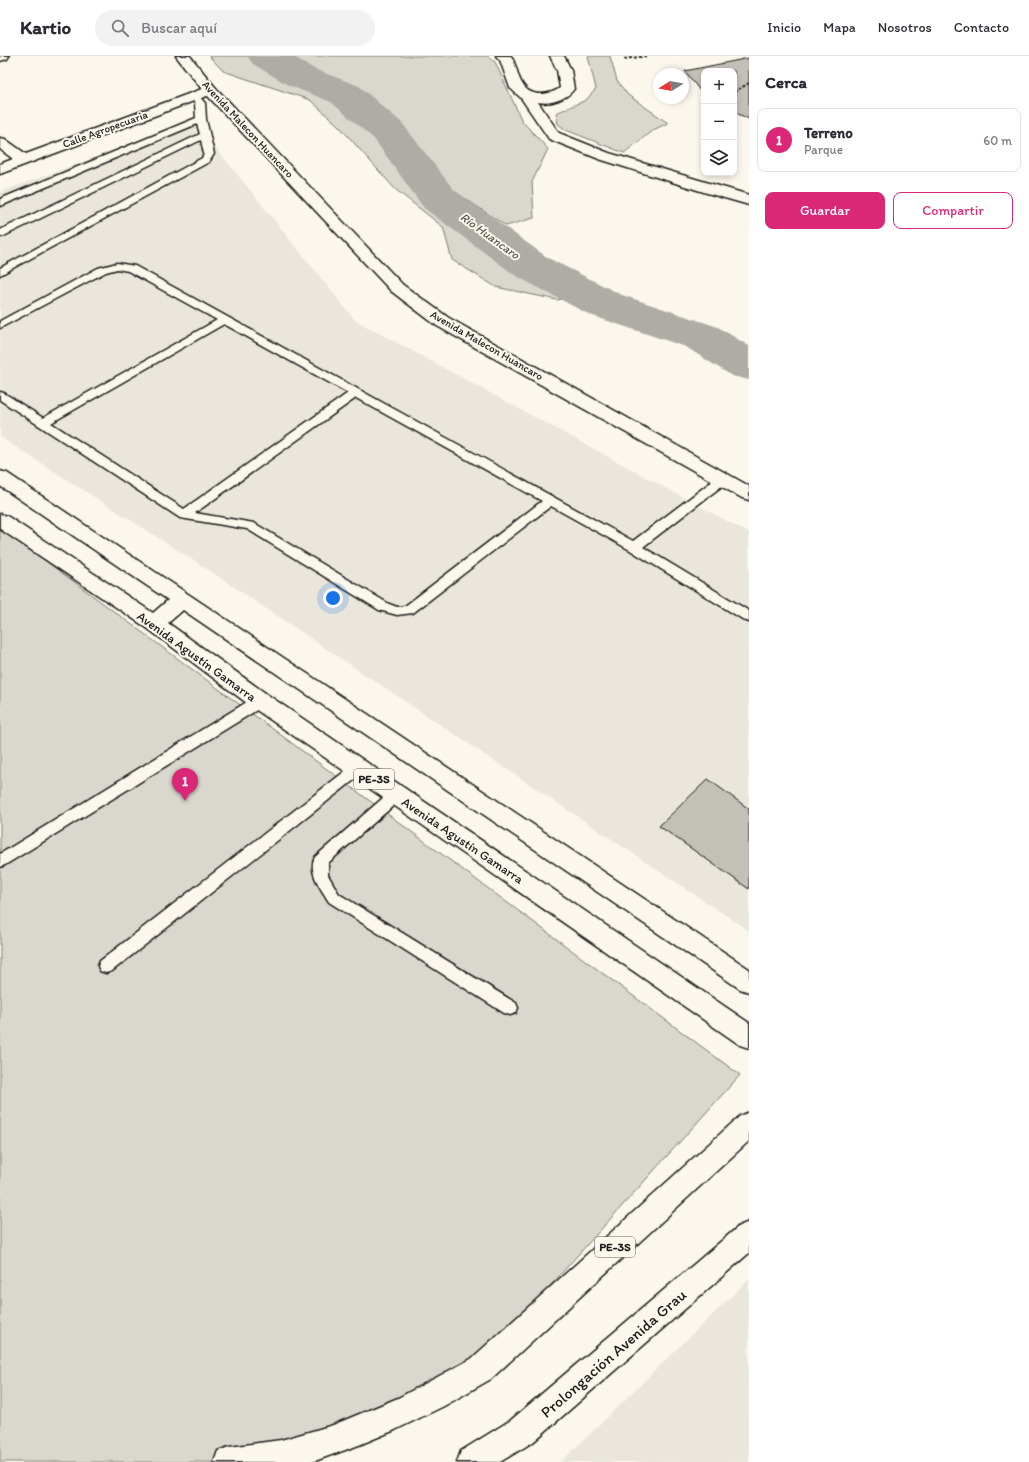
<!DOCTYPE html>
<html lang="es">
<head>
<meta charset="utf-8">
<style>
	body { margin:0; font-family:Itim,sans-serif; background:#f2f2f3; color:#2b2b33 }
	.controls { position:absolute; right:12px; top:12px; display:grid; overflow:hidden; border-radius:8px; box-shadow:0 2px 6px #0003 }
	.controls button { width:36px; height:36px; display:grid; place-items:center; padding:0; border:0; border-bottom:1px solid #e1e1e2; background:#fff; color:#2b2b33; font:20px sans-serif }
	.compass { position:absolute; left:653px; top:12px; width:36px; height:36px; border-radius:50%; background:#fff; box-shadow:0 2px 6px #0003; rotate:259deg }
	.you { position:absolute; left:333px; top:542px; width:14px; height:14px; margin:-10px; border:3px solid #fff; border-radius:50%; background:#1a73e8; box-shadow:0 0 0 6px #1a73e833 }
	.badge { display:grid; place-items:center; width:26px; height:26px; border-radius:50%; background:#db2777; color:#fff; font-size:13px; font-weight:700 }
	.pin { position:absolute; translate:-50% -33px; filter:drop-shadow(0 1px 2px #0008) }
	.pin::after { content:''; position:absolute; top:21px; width:14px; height:12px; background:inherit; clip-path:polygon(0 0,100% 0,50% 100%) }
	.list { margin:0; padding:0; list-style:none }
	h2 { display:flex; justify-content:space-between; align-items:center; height:52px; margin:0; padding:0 16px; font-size:17px }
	h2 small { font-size:13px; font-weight:400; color:#7c7c81 }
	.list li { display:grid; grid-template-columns:26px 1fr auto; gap:12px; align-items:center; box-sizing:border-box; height:64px; margin:0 8px 8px; padding:0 8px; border:1px solid #e1e1e2; border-radius:8px }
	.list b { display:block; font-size:15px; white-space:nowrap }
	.list p { margin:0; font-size:13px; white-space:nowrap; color:#7c7c81 }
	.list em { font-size:13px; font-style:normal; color:#7c7c81 }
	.actions { display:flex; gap:8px; padding:12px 16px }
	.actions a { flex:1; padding:9px 0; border:1px solid #db2777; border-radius:8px; text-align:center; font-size:14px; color:#db2777 }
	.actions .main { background:#db2777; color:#fff }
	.icon { flex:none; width:22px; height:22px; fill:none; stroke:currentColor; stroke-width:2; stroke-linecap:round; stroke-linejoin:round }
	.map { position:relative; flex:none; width:749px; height:1406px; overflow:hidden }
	header { display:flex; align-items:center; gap:24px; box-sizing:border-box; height:56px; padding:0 20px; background:#fff; border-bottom:1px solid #e1e1e2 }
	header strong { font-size:19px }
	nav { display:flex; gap:22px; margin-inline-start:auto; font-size:14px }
	.search { width:280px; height:36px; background:#f2f2f3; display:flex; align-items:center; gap:10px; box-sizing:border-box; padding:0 14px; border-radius:22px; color:#7c7c81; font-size:15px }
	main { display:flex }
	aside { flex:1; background:#fff }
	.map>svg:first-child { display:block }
	.built { fill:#eae6dc }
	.green { fill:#dad7ce; stroke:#7b7a75 }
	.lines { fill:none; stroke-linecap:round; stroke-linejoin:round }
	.river { fill:#afaca5; fill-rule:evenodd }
	.building { fill:#c3c0b8; stroke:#1c1c1c }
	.service-casing { stroke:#1c1c1c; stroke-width:3 }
	.minor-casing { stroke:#1c1c1c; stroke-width:3 }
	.tertiary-casing { stroke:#1c1c1c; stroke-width:3 }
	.trunk-casing { stroke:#1c1c1c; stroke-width:3 }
	.path { stroke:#1c1c1c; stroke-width:2; stroke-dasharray:3 2; stroke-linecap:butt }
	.service { fill:#fbf7ec; fill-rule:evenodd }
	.minor { fill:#fbf7ec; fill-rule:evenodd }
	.tertiary { fill:#fbf7ec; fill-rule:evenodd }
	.trunk { fill:#fbf7ec; fill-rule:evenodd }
	.labels { text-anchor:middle; stroke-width:4; stroke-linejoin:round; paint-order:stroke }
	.far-street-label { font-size:11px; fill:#1c1c1c; stroke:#fbf7ec }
	.far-water-label { font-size:12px; font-style:italic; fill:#575653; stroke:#fbf7ec }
	.shield { fill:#fbf7ec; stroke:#5f5e5a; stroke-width:1 }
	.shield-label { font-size:12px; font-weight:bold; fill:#1c1c1c }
	.street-label { font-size:13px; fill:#1c1c1c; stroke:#fbf7ec }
	.near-street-label { font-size:16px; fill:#1c1c1c; stroke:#fbf7ec }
</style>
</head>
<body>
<header>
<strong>Kartio</strong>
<div class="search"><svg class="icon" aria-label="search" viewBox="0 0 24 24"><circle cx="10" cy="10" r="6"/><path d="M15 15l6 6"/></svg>Buscar aquí</div>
<nav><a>Inicio</a><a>Mapa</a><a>Nosotros</a><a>Contacto</a></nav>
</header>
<main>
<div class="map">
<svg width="749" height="1406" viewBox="0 0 749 1406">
	<rect width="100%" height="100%" fill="#fbf7ec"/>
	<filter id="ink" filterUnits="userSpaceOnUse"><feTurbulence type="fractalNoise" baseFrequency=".025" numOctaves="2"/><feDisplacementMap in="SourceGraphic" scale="8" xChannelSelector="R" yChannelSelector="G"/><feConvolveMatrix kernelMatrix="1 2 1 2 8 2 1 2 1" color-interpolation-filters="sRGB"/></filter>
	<g filter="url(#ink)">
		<!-- built -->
		<g class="built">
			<polygon points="194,65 355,264 749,477 749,875 204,511 0,381 0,136"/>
			<polygon points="749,1223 749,1406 561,1406"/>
		</g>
		<!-- green -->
		<g class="green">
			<polygon points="209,0 256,0 263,9 335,40 373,69 442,158 522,214 578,241 557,244 496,231 452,204 443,171 395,133 339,70 310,44 223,15"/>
			<polygon points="281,0 488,0 495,6 522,65 548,93 532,126 534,162 506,170 454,135 387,56 363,36 315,18"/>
			<polygon points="588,0 610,0 617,25 628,39 668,67 653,74 624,97 566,74 558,68 556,57 586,44 596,33"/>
			<polygon points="0,471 740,1019 468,1321 280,1399 222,1406 0,1406"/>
		</g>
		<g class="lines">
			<!-- river -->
			<polygon class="river" points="247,0 293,0 314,13 359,30 402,67 454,134 548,202 622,239 718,271 749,290 749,324 732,320 686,291 590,259 516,220 424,152 374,83 331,46 288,29 253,8"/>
		</g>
		<!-- building -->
		<g class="building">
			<polygon points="749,2 749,63 734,56 734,15 704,15 704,40 685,15"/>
			<polygon points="708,723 749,753 749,833 659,770"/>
		</g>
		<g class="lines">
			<!-- service casing -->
			<g class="service-casing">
				<g id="service">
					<polygon points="194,37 197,38 205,47 206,63 214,98 209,106 0,219 0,212 202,102 204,98 201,84 4,180 0,181 0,174 200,78 197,68 3,149 0,150 0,143 196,62 195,47 189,40"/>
					<path d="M117 207 135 210 633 485 719 420H727L729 423 727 426 643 491 749 555V566L744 564 630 494 551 450 413 557 397 559 379 554 247 473 180 462 0 344V336L4 337 43 362 217 264 128 215 117 213 106 216 0 272V265L98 212ZM224 268 348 337 184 453 51 367ZM356 342 542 445 405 550 397 551 389 548 254 467 195 457Z"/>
					<polygon points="260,640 265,641 267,645 265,649 5,809 0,811 0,798 255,641"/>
					<polygon points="358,708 363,709 365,713 363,717 112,915 106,917 100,915 98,910 100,905 353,709"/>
					<path d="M396 734 401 735 403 739 401 743 328 807V819L339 838 516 947 518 952 516 957 510 959 504 957 329 846C322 834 307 816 315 801L391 735Z"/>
				</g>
			</g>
			<!-- minor casing -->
			<g class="minor-casing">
				<g id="minor">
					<polygon points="0,0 9,0 7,3 0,5"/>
					<path d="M496 0H511C517 9 517 21 523 29 531 42 550 39 560 32L557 14 550 0H564L571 14 574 33C567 43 550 49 538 46L559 77 609 97 749 139V149L707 137 599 103 549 83 521 42 510 32 500 4Z"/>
					<polygon points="210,30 215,31 217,34 215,37 0,118 0,108 13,103 0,93 0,82 5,83 26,98"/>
				</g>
			</g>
			<!-- tertiary casing -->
			<g class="tertiary-casing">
				<polygon id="tertiary" points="176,0 190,0 215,31 403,229 449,262 749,430 749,444 742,442 437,270 391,235 205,37"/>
			</g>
			<!-- trunk casing -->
			<g class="trunk-casing">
				<g id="trunk">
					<polygon points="0,415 7,417 749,913 749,936 740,933 183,554 168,567 268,639 749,967 749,992 740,989 252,651 147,572 0,473 0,458 7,460 153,557 168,544 0,430"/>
					<polygon points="749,1056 749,1085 491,1323 444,1350 395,1374 359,1389 312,1406 214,1406 218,1395 229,1391 281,1384 333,1369 398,1342 471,1303 740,1060"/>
					<polygon points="749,1166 749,1197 533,1386 500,1406 457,1406 461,1395 511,1364 739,1170"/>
				</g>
			</g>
			<!-- path -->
			<g class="path">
				<polyline points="624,3 647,0"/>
				<polyline points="734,36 749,27"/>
			</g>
			<!-- service -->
			<use href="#service" class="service"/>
			<!-- minor -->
			<use href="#minor" class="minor"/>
			<!-- tertiary -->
			<use href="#tertiary" class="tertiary"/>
			<!-- trunk -->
			<use href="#trunk" class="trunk"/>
		</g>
	</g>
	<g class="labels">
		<!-- far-street labels -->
		<g class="far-street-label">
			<text transform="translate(105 73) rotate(-20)" y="4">Calle Agropecuaria</text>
			<text transform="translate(248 73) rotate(47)" y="4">Avenida Malecon Huancaro</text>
			<text transform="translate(487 289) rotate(30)" y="4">Avenida Malecon Huancaro</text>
		</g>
		<!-- far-water labels -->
		<g class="far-water-label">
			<text transform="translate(490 180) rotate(36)" y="4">Río Huancaro</text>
		</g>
		<!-- shield labels -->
		<g class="shield">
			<rect x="354" y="713" width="40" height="20" rx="3"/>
			<rect x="595" y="1181" width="40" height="20" rx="3"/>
		</g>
		<g class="shield-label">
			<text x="374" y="727">PE-3S</text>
			<text x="615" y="1195">PE-3S</text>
		</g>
		<!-- street labels -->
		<g class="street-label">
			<text transform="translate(197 600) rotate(36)" y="5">Avenida Agustín Gamarra</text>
			<text transform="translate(463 784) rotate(34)" y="5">Avenida Agustín Gamarra</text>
		</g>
		<!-- near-street labels -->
		<g class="near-street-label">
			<text transform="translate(613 1297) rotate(-41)" y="6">Prolongación Avenida Grau</text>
		</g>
	</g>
</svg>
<div class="controls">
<button>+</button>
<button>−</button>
<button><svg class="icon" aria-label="layers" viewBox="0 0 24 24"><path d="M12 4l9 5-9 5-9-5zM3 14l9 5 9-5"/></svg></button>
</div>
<svg class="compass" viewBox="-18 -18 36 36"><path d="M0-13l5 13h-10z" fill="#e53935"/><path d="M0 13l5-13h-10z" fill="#7c7c81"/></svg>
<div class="you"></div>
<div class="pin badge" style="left:185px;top:745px">1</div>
</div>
<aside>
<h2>Cerca<small></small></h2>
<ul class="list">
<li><span class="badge">1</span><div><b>Terreno</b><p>Parque</p></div><em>60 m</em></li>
</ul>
<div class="actions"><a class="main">Guardar</a><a>Compartir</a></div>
</aside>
</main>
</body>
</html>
